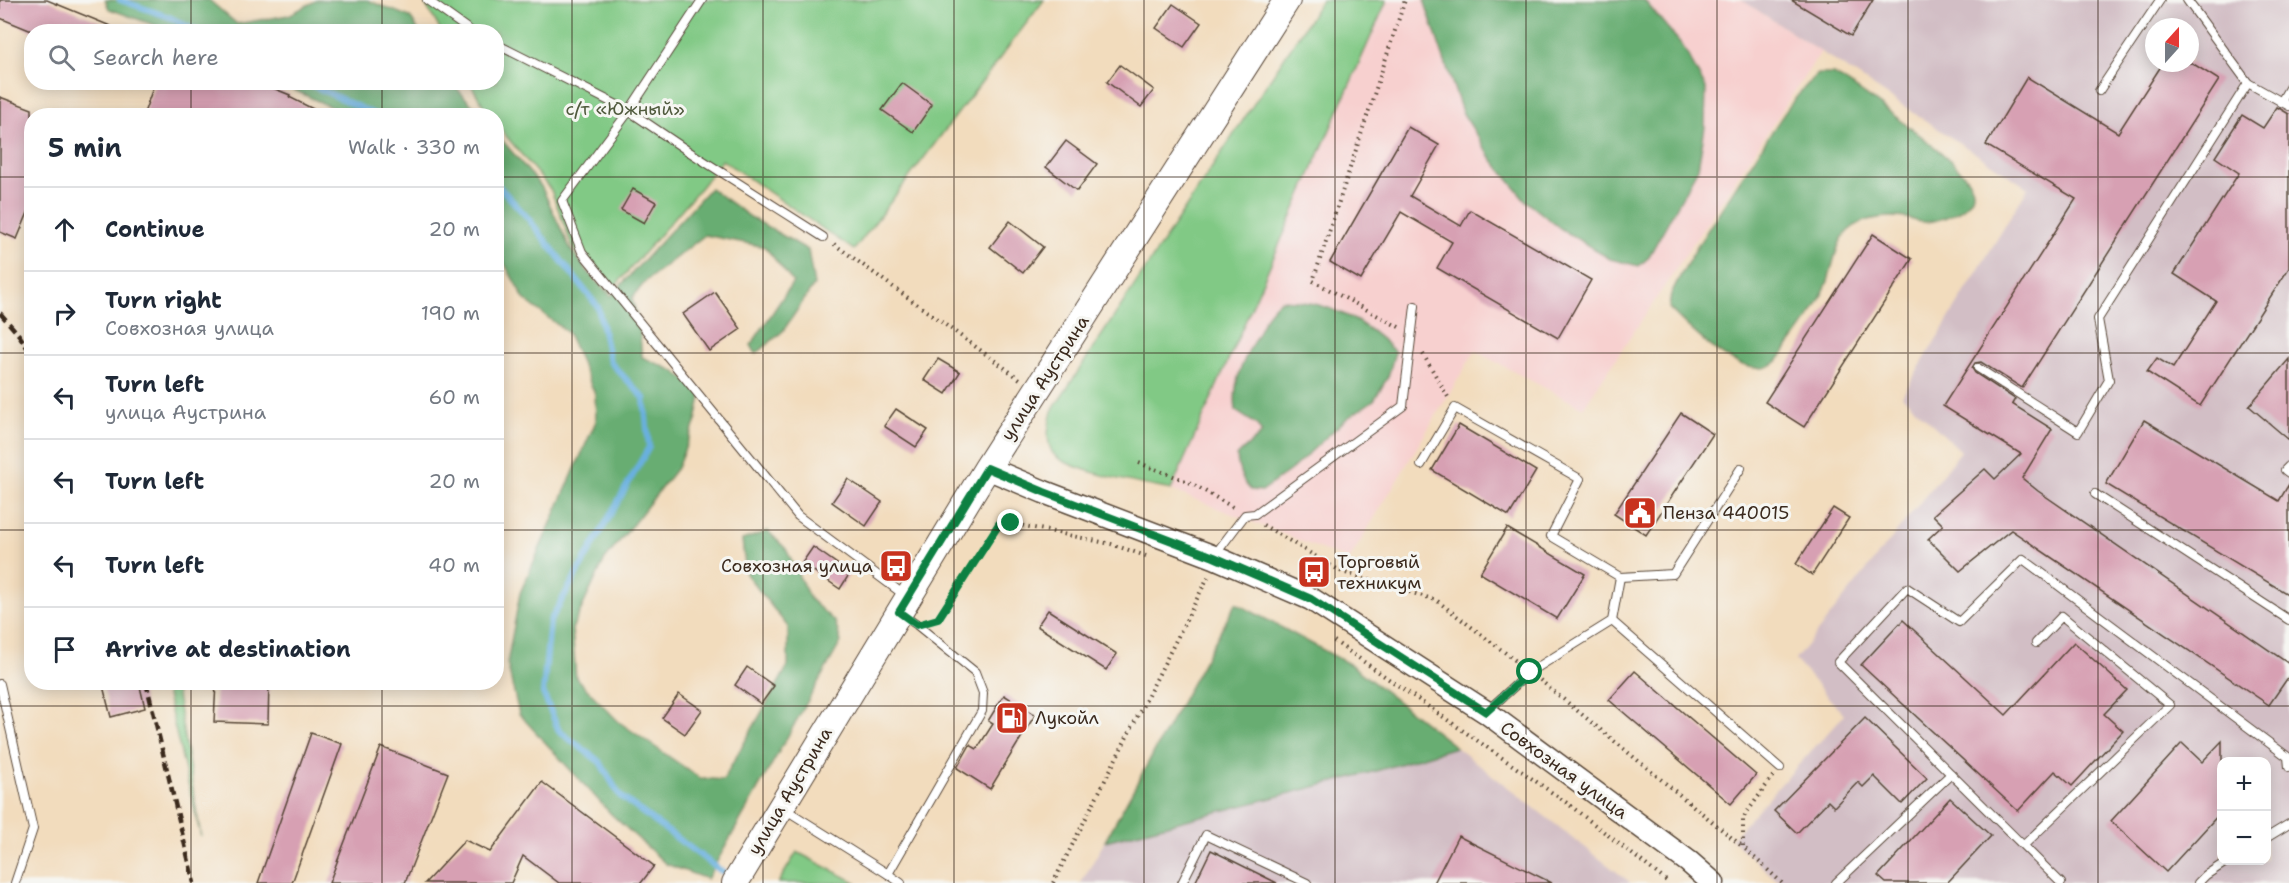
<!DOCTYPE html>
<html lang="en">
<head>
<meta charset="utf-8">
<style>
	body { margin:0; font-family:"Shantell Sans",sans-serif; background:#f2f2f3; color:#1f2937 }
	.controls { position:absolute; right:18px; bottom:18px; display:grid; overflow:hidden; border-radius:12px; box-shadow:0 3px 15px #0003 }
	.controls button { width:54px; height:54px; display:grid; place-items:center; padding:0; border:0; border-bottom:2px solid #e0e1e3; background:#fff; color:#1f2937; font:30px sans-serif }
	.compass { position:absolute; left:2145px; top:18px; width:54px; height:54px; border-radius:50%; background:#fff; box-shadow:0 3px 15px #0003; rotate:21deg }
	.stop { position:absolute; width:18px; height:18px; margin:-14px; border:4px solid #0b8043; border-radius:50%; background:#fff }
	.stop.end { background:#0b8043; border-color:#fff; box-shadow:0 2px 6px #0008 }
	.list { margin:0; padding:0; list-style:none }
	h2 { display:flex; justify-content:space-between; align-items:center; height:78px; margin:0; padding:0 24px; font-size:26px }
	h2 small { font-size:20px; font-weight:400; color:#747a83 }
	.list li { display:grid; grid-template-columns:39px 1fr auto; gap:18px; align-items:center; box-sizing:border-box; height:84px; padding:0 24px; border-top:2px solid #e0e1e3 }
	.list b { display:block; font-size:22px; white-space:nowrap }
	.list p { margin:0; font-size:20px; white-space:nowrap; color:#747a83 }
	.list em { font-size:20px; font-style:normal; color:#747a83 }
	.icon { flex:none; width:33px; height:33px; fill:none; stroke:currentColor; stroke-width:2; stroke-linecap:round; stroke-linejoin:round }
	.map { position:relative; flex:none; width:2289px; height:883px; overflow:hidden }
	.search { position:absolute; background:#fff; box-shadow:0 3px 15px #0003; left:24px; top:24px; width:480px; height:66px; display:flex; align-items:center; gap:15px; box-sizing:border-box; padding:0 21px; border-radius:24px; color:#747a83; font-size:22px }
	.panel { position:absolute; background:#fff; box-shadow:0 3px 15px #0003; left:24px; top:108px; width:480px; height:582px; border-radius:24px }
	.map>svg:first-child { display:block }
	.built { fill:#f7d0cf }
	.industrial { fill:#d2bec5; fill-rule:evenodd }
	.green { fill:#81c985; stroke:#5e7a52; stroke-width:1.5 }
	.forest { fill:#68ad72; stroke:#526c48; stroke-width:1.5 }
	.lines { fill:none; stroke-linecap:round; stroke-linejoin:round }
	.stream { stroke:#69b0e0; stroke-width:6 }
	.building { fill:#d7a0b3 }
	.service-casing { stroke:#564536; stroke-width:10 }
	.secondary-casing { stroke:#564536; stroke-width:25 }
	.primary-casing { stroke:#564536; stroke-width:28 }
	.path { stroke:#564536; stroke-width:4; stroke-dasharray:1.5 4.5; stroke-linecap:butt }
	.service { stroke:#fff; stroke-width:8 }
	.secondary { stroke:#fff; stroke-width:22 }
	.primary { stroke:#fff; stroke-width:26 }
	.rail { stroke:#3b2a1e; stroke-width:4.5; stroke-dasharray:9 4.5; stroke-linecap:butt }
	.route { stroke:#0b8043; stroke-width:8 }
	.grid { fill:none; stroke:#3b2a1e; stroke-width:1.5; stroke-opacity:0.55 }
	.labels { text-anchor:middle; stroke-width:6; stroke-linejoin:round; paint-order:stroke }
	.park-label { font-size:18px; fill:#505a3d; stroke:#f6f6f2 }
	.street-label { font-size:18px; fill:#3b2a1e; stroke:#f6f6f2 }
	.poi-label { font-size:18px; fill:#3b2a1e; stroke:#f6f6f2; text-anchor:start }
</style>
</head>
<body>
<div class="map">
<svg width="2289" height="883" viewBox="0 0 2289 883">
	<rect width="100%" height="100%" fill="#f6f6f2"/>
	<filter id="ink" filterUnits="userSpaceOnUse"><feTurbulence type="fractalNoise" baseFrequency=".0167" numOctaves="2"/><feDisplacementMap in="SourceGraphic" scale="12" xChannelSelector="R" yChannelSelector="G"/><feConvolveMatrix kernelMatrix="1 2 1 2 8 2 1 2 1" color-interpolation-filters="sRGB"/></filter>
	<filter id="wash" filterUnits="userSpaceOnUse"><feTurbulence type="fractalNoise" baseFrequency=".008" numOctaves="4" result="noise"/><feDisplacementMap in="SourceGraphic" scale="24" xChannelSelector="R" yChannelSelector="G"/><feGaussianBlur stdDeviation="1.35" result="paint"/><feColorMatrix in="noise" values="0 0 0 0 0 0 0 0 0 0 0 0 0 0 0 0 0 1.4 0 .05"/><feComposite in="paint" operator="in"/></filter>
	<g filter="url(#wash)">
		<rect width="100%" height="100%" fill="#f2dcbd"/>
		<!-- built -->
		<polygon class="built" points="1387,0 1742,0 1821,52 1583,408 1475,351 1349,560 1171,490"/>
		<!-- industrial -->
		<g class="industrial">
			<path d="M1742 0H2289V883H1780L1731 839 1844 715 1795 660 1961 451 1902 396 2028 188ZM2154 27H2190V63H2154ZM2222 762H2266V860H2222Z"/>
			<polygon points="1456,747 1631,883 1081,883 1105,841 1376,771"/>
		</g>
		<!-- green -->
		<g class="green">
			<polygon points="423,0 1044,0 854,250 722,160 701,187 610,292 573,248 551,190 497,125 496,116 489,115 470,83 496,82 496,32 441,31"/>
			<path d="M1322 0H1387L1171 490C1147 485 1064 471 1052 452 1045 438 1049 424 1052 411Z"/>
			<polygon points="164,683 175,683 201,837"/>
			<polygon points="797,852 857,883 778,883"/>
		</g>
		<!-- forest -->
		<g class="forest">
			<polygon points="105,0 209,0 237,24 289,15 317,0 367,0 410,17 419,31 171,31 109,9"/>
			<polygon points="1424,0 1644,0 1682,45 1706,88 1705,127 1698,168 1648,258 1639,266 1610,259 1561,229 1526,201 1492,159 1462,112"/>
			<path d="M1818 74H1833L1844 80C1867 96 1972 167 1973 191 1974 209 1938 223 1923 222 1918 222 1911 219 1906 218 1885 215 1856 218 1843 237 1835 248 1832 271 1827 284 1818 305 1806 324 1792 342 1787 348 1781 358 1775 363 1744 386 1688 327 1669 308L1671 294C1693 249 1723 207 1750 165 1771 134 1790 99 1818 74Z"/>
			<polygon points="279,83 452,83 481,115 348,115"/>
			<polygon points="496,133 541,186 571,250 593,278 611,296 710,188 752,218 808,250 814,285 783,331 756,354 751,345 793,282 765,247 705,235 646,281 632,298 639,324 642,357 674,371 702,392 696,421 677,468 604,561 572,629 576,678 619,722 700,778 723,780 788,666 788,627 746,574 742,540 768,531 786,549 810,599 835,622 841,642 707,879 666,864 611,814 519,714 507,663 520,593 596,421 595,394 568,333 524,299 500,255 496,203"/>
			<path d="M1281 300C1325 300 1365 320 1395 352L1388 377 1374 400 1346 419 1292 469 1262 491 1251 490C1241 481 1238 469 1237 456 1244 447 1254 442 1262 433L1257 425 1236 411C1232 382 1243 360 1257 335 1264 321 1268 309 1281 300Z"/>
			<polygon points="1236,603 1351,665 1456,747 1376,771 1105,841"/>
		</g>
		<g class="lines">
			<!-- stream -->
			<g class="stream">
				<polyline points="120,0 169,17 198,32"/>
				<polyline points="305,82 378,116"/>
				<polyline points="496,183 527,217 598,307 610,362 644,398 649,447 550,621 543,693 559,731 600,762 620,796 732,879"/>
			</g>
		</g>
		<g id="blocks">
			<!-- building -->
			<g class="building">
				<polygon points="0,0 47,0 125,32 34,32 0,18"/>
				<polygon points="1791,0 1873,0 1851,36"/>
				<polygon points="1173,4 1201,23 1184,47 1156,28"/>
				<polygon points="2163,63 2192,63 2219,80 2022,388 1981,362 1975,363 1972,368 1975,373 2015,399 2012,404 2052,429 2022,478 2038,491 2289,664 2289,676 2269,705 2011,530 1960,571 1928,539 1943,525 1933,515 1985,469 1995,479 2021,454 1943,406 2076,199 1986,145 2027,77 2118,133"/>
				<polygon points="1120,65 1154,90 1141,107 1107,82"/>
				<polygon points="155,82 258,82 290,95 289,97 327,116 143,116"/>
				<polygon points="902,83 932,105 913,132 882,110"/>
				<polygon points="0,97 32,109 32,203 17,239 0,232"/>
				<polygon points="2277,107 2289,114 2289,268 2200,406 2147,372 2157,358 2173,368 2216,301 2174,274 2239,173 2215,157 2242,115 2263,128"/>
				<polygon points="1408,127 1439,145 1410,196 1461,226 1470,210 1591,280 1558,338 1437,268 1452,242 1401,212 1361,280 1330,262"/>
				<polygon points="1066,141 1097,164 1077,191 1046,167"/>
				<polygon points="633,189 656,202 644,223 621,210"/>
				<polygon points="1010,221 1043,247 1023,273 990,247"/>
				<polygon points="1873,234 1912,259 1804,427 1765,402"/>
				<polygon points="715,292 741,329 709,351 683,314"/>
				<polygon points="938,359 960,372 946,394 924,380"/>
				<polygon points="2289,359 2289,440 2249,406"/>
				<polygon points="896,409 928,430 916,447 884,426"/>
				<polygon points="1681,413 1713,434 1646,535 1614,514"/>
				<polygon points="2144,420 2279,501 2289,484 2289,595 2106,484"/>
				<polygon points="1459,425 1536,471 1509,516 1432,470"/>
				<polygon points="848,479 882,502 866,526 832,502"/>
				<polygon points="1833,508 1849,518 1812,575 1796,564"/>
				<polygon points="1507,528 1585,574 1557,619 1480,573"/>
				<polygon points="813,547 850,573 840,589 802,563"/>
				<polygon points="1048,610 1117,654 1106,670 1037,626"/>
				<polygon points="1903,620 2006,715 2074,642 2127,690 2104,714 2123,731 2072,786 2055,771 2018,811 1861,665"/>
				<polygon points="747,667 774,686 761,704 735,685"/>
				<polygon points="1635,671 1756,775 1731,804 1609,700"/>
				<polygon points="102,682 139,682 145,708 111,717"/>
				<polygon points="216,682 269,682 268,724 214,722"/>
				<polygon points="679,694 702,710 685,734 662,718"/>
				<polygon points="1004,695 1035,715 990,789 957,768 970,745 977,749 993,724 988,721"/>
				<polygon points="1865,718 1927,778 1902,804 1874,776 1863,787 1858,782 1834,807 1828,801 1797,833 1774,811"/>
				<polygon points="311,733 342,744 292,883 258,883"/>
				<polygon points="2222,741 2222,811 2166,872 2111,821 2182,743 2202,762"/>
				<polygon points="381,747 448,773 405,883 329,883"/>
				<polygon points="542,782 654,866 641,883 559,883 523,856 511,883 425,883 465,840 490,852"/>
				<polygon points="1950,798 1991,836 1947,883 1886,883 1878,876"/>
				<polygon points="1458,836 1552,883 1434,883"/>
				<polygon points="1211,850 1277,883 1195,883"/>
			</g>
		</g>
	</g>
	<g filter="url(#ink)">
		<use href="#blocks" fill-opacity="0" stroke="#564536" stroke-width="1.5"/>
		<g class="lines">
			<!-- service casing -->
			<g class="service-casing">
				<g id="service">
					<polyline points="427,0 472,32"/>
					<polyline points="702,0 629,111 562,201 582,252 798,516 907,597"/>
					<polyline points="2187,0 2248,83"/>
					<polyline points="496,44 629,111 688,151 823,237"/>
					<polyline points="2099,91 2160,0"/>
					<polyline points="2281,102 2289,88"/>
					<polyline points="1978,368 2078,432 2109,380 2098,319 2248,83 2289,106"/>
					<polyline points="1421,465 1455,408 1580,479 1551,536 1620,577 1612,621 1530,672 1486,712"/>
					<polyline points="2289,466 2285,470 2289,473"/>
					<polyline points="2095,494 2289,620"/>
					<polyline points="1214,556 1245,515 1255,514 1403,406 1415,306"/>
					<polyline points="1620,577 1673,574 1741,468"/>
					<polyline points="1612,621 1780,768"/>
					<polyline points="0,684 33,829 15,883"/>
					<polyline points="783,808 888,874 982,711 983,693 975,672 917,625 901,614"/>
					<polyline points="2266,838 2289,824"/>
					<polyline points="2024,845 2170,705 2062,616 2036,643"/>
					<polyline points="888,874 901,883"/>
					<polyline points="1182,883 1206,835 1307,883"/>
					<polyline points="1836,883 1951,774"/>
					<polyline points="2061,883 1838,662 1907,588 1959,622 2023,559 2288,757 2289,767"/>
					<polyline points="2198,883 2206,875 2229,860"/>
				</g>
			</g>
			<!-- secondary casing -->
			<g class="secondary-casing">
				<polyline id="secondary" points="987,468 1044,492 1214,557 1311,599 1486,712 1689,862 1713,883"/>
			</g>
			<!-- primary casing -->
			<g class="primary-casing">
				<polyline id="primary" points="735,883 987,468 1287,0"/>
			</g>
			<!-- path -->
			<g class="path">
				<polyline points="834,244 1020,379"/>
				<polyline points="1399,327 1313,281 1405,0"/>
				<polyline points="1423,354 1448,397"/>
				<polyline points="1139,463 1189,482 1236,509"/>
				<polyline points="1263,525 1342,572 1436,600 1520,664"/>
				<polyline points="931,621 938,619 999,524 1010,523 1111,544 1146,556"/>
				<polyline points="1334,641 1567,803 1669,883"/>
				<polyline points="1540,680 1743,847"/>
				<polyline points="1773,776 1743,818 1743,847 1782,883"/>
				<polyline points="1053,883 1208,577"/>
			</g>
			<!-- service -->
			<use href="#service" class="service"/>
			<!-- secondary -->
			<use href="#secondary" class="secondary"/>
			<!-- primary -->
			<use href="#primary" class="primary"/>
			<!-- rail -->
			<g class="rail">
				<polyline points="0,313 19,335 32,355"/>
				<polyline points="146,682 194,883"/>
			</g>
		</g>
	</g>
	<g class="lines" filter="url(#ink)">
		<!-- route -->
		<polyline class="route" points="1011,523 999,524 938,619 917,625 899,612 987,468 1044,492 1214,557 1311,599 1486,712 1530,672"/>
	</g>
	<!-- grid -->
	<path class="grid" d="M191 0V32M382 0V32M572 0V883M763 0V883M954 0V883M1144 0V883M1335 0V883M1526 0V883M1717 0V883M1908 0V883M2098 0V883M191 82V116M382 82V116M0 177H32M496 177H2289M0 353H32M496 353H2289M0 530H32M496 530H2289M191 682V883M382 682V883M0 706H2289"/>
	<!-- icons -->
	<defs>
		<g id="civic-square" transform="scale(1.725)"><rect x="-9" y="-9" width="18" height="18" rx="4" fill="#c8321e" stroke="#f6f6f2"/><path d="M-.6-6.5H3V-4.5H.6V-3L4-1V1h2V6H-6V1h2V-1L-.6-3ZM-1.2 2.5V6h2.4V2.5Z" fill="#fff"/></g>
		<g id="bus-square" transform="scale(1.725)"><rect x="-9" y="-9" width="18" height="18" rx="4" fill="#c8321e" stroke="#f6f6f2"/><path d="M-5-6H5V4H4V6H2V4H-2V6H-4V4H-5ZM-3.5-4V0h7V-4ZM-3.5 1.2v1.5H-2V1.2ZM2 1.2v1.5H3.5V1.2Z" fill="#fff"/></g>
		<g id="fuel-square" transform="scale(1.725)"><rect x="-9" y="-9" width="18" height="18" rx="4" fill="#c8321e" stroke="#f6f6f2"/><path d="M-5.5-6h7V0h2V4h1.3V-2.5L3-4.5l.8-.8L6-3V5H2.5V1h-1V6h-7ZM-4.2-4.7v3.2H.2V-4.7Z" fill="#fff"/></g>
	</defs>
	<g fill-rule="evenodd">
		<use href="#civic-square" x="1640" y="513"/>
		<use href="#bus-square" x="896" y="566"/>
		<use href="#bus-square" x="1314" y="572"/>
		<use href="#fuel-square" x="1012" y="718"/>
	</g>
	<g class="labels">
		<!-- park labels -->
		<g class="park-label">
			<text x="625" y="115">с/т «Южный»</text>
		</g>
		<!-- street labels -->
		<g class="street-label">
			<text transform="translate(1045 378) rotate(-57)" y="6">улица Аустрина</text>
			<text transform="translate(1564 770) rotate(36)" y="6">Совхозная улица</text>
			<text transform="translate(790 791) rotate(-59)" y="6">улица Аустрина</text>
		</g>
		<!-- poi labels -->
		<g class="poi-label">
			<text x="1663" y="519">Пенза 440015</text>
			<text x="1337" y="568">Торговый<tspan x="1337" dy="21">техникум</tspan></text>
			<text x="873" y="572" text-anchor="end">Совхозная улица</text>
			<text x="1035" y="724">Лукойл</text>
		</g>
	</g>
</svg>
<div class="controls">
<button>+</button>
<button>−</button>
</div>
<svg class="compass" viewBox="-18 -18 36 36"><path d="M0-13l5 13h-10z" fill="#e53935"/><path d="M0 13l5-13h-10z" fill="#747a83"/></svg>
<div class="stop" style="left:1530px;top:672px"></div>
<div class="stop end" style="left:1011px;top:523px"></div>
<div class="search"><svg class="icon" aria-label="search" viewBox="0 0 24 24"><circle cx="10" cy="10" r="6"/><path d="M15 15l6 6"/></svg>Search here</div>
<section class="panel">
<h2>5 min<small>Walk · 330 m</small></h2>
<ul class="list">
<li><svg class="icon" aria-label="ahead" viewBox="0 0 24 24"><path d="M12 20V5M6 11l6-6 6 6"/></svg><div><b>Continue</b></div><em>20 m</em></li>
<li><svg class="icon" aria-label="right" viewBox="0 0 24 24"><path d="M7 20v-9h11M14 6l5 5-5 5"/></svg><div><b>Turn right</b><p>Совхозная улица</p></div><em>190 m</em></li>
<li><svg class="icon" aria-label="left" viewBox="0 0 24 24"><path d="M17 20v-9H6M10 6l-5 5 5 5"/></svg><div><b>Turn left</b><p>улица Аустрина</p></div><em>60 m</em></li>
<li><svg class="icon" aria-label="left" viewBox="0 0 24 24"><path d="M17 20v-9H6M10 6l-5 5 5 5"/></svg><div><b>Turn left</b></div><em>20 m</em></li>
<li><svg class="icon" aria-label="left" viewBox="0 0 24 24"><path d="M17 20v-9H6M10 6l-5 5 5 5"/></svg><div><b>Turn left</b></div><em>40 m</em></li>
<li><svg class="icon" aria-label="arrive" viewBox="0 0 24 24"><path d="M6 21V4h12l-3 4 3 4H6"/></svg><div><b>Arrive at destination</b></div></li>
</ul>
</section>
</div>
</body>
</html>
